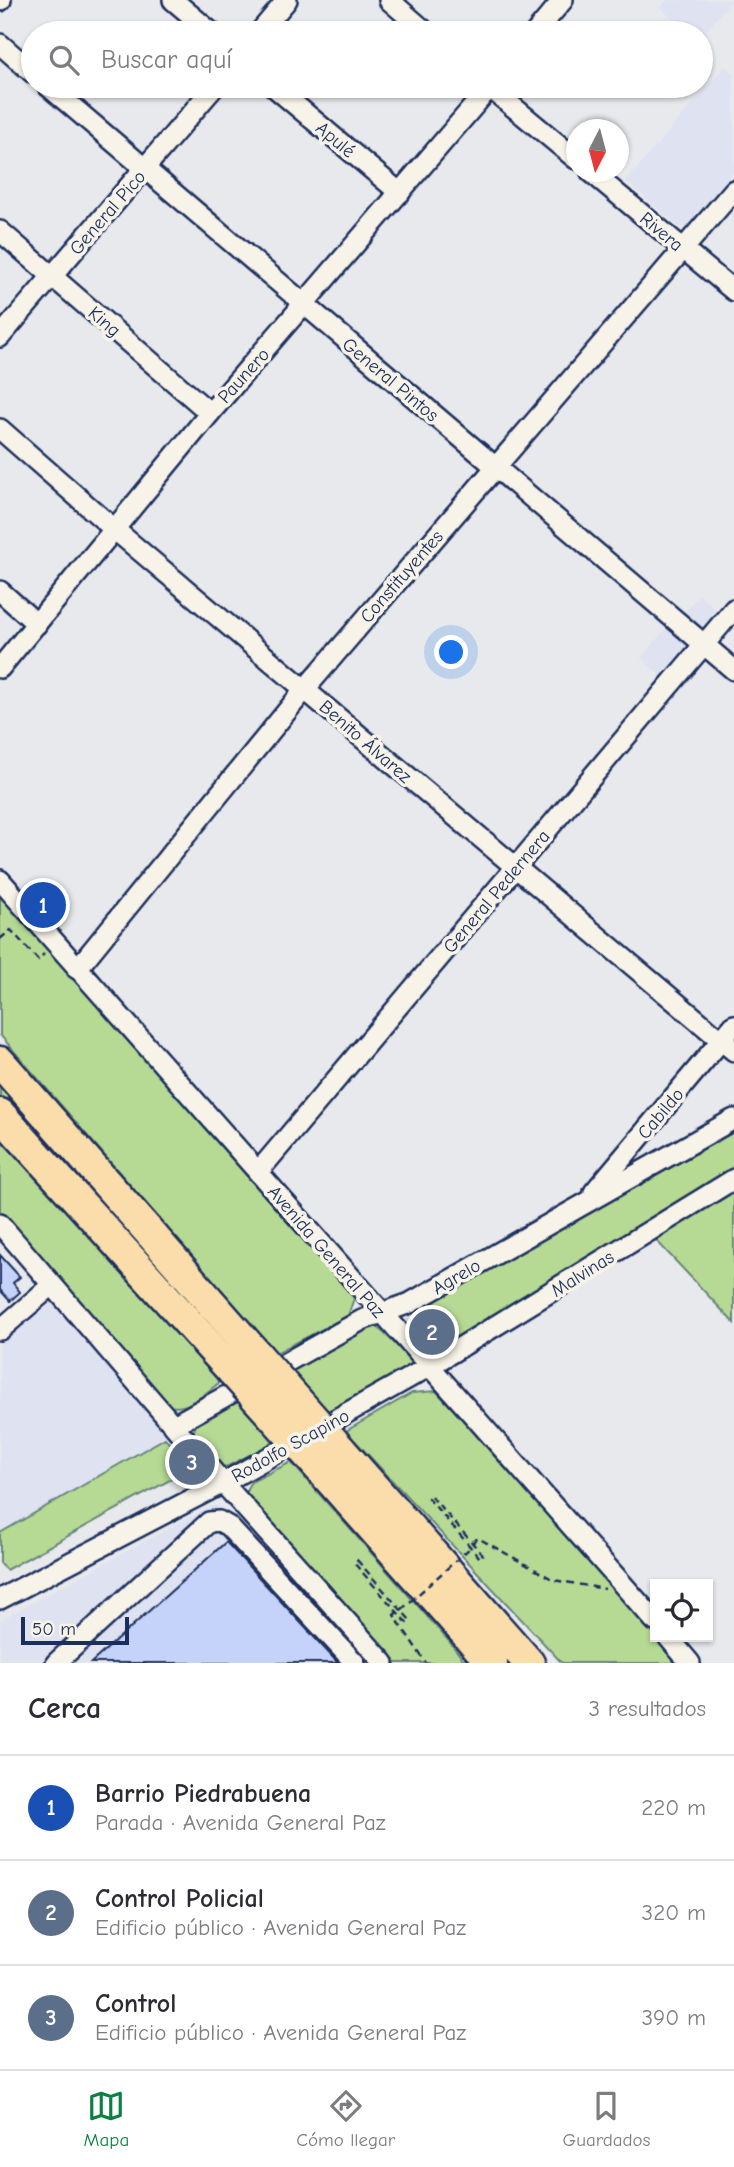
<!DOCTYPE html>
<html lang="es">
<head>
<meta charset="utf-8">
<style>
	body { margin:0; font-family:"Comic Neue",sans-serif; background:#f7f7f7; color:#2b2b33 }
	.controls { position:absolute; right:21px; bottom:21px; display:grid; overflow:hidden; border-radius:0px; box-shadow:0 2px 5px #0004 }
	.controls button { width:63px; height:63px; display:grid; place-items:center; padding:0; border:0; border-bottom:2px solid #e1e1e2; background:#fff; color:#2b2b33; font:35px sans-serif }
	.compass { position:absolute; left:566px; top:119px; width:63px; height:63px; border-radius:50%; background:#fff; box-shadow:0 2px 5px #0004; rotate:186deg }
	.scale { position:absolute; left:21px; bottom:18px; width:108px; box-sizing:border-box; padding-left:7px; border:4px solid #1b2f5e; border-top:0; font-size:19px; line-height:24px; white-space:nowrap; color:#1b2f5e; -webkit-text-stroke:5px #f7f3e8; paint-order:stroke }
	.you { position:absolute; left:452px; top:653px; width:24px; height:24px; margin:-18px; border:5px solid #fff; border-radius:50%; background:#1a73e8; box-shadow:0 0 0 10px #1a73e833 }
	.badge { display:grid; place-items:center; width:46px; height:46px; border-radius:50%; background:#0b8043; color:#fff; font-size:23px; font-weight:700 }
	.pin { position:absolute; translate:-50% -50%; border:4px solid #fff; box-shadow:0 2px 7px #0006 }
	.list { margin:0; padding:0; list-style:none }
	h2 { display:flex; justify-content:space-between; align-items:center; height:91px; margin:0; padding:0 28px; font-size:30px }
	h2 small { font-size:23px; font-weight:400; color:#7c7c81 }
	.list li { display:grid; grid-template-columns:46px 1fr auto; gap:21px; align-items:center; box-sizing:border-box; height:105px; padding:0 28px; border-top:2px solid #e1e1e2 }
	.list b { display:block; font-size:26px; white-space:nowrap }
	.list p { margin:0; font-size:23px; white-space:nowrap; color:#7c7c81 }
	.list em { font-size:23px; font-style:normal; color:#7c7c81 }
	.icon { flex:none; width:38px; height:38px; fill:none; stroke:currentColor; stroke-width:2; stroke-linecap:round; stroke-linejoin:round }
	.map { position:relative; flex:none; width:734px; height:1663px; overflow:hidden }
	.search { position:absolute; background:#fff; box-shadow:0 2px 5px #0004; left:21px; right:21px; top:21px; height:77px; display:flex; align-items:center; gap:18px; box-sizing:border-box; padding:0 24px; border-radius:38px; color:#7c7c81; font-size:26px }
	.sheet { height:406px; background:#fff }
	nav { display:flex; justify-content:space-around; align-items:center; box-sizing:border-box; height:98px; border-top:2px solid #e1e1e2; background:#fff; font-size:19px; color:#7c7c81 }
	nav a { display:grid; justify-items:center; gap:4px }
	nav .on { color:#0b8043 }
	.map>svg:first-child { display:block }
	.built { fill:#dee2f1 }
	.green { fill:#b6da94; stroke:#688479; stroke-width:2 }
	.building { fill:#c5d2f9; stroke:#1b2f5e; stroke-width:2 }
	.lines { fill:none; stroke-linecap:round; stroke-linejoin:round }
	.minor-casing { stroke:#1b2f5e; stroke-width:24 }
	.highway-casing { stroke:#1b2f5e; stroke-width:35 }
	.path { stroke:#1b2f5e; stroke-width:2.5; stroke-dasharray:7 5; stroke-linecap:butt }
	.minor { stroke:#f7f3e8; stroke-width:19 }
	.highway { stroke:#faddab; stroke-width:30 }
	.highway-bridge-casing { stroke:#1b2f5e; stroke-width:35; stroke-linecap:butt }
	.path-bridge { stroke:#1b2f5e; stroke-width:2.5; stroke-dasharray:7 5; stroke-linecap:butt }
	.highway-bridge { stroke:#faddab; stroke-width:30 }
	.labels { text-anchor:middle; stroke-width:7; stroke-linejoin:round; paint-order:stroke }
	.street-label { font-size:19px; fill:#1b2f5e; stroke:#f7f3e8 }
</style>
</head>
<body>
<div class="map">
<svg width="734" height="1663" viewBox="0 0 734 1663">
	<rect width="100%" height="100%" fill="#e8e9ed"/>
	<filter id="ink" filterUnits="userSpaceOnUse"><feTurbulence type="fractalNoise" baseFrequency=".0143" numOctaves="2"/><feDisplacementMap in="SourceGraphic" scale="14" xChannelSelector="R" yChannelSelector="G"/><feConvolveMatrix kernelMatrix="1 2 1 2 8 2 1 2 1" color-interpolation-filters="sRGB"/></filter>
	<g filter="url(#ink)">
		<!-- built -->
		<g class="built">
			<polygon points="667,0 732,0 701,37 701,33 682,33 685,29 660,8"/>
			<polygon points="725,66 734,73 734,171 688,226 679,227 626,181"/>
			<polygon points="699,595 722,614 704,632 682,616"/>
			<polygon points="670,625 687,642 687,646 664,678 641,658"/>
			<polygon points="53,1296 172,1434 0,1533 0,1334"/>
			<polygon points="218,1505 363,1663 0,1663 0,1620 210,1506"/>
		</g>
		<!-- green -->
		<g class="green">
			<polygon points="0,895 354,1298 348,1316 276,1353 0,1035"/>
			<polygon points="0,1080 211,1321 210,1324 207,1325 0,1095"/>
			<polygon points="734,1132 734,1170 439,1355 411,1325 422,1307"/>
			<path d="M0 1139 220 1382C204 1394 189 1411 167 1406L0 1217Z"/>
			<polygon points="734,1191 734,1323 654,1238"/>
			<polygon points="374,1324 417,1364 411,1374 228,1466 221,1467 193,1435 196,1423"/>
			<polygon points="436,1391 611,1576 655,1631 655,1637 660,1637 683,1663 562,1663 346,1431 412,1393"/>
			<polygon points="165,1438 190,1469 6,1570 0,1563 0,1533"/>
			<polygon points="291,1462 448,1640 466,1663 396,1663 247,1495 247,1488 251,1482"/>
		</g>
		<!-- building -->
		<g class="building">
			<polygon points="0,1255 20,1277 13,1283 20,1292 10,1301 0,1290"/>
			<polygon points="226,1542 338,1663 91,1663"/>
		</g>
		<g class="lines">
			<!-- minor casing -->
			<g class="minor-casing">
				<g id="minor">
					<polyline points="173,0 212,33"/>
					<polyline points="389,0 427,33"/>
					<polyline points="0,1 1,0"/>
					<polyline points="259,33 287,0"/>
					<polyline points="535,33 563,0"/>
					<polyline points="0,44 33,73"/>
					<polyline points="48,86 734,670"/>
					<polyline points="273,86 400,193"/>
					<polyline points="488,86 576,159"/>
					<polyline points="591,172 734,291"/>
					<polyline points="0,231 210,413"/>
					<polyline points="0,337 215,86"/>
					<polyline points="0,429 114,529 734,1051"/>
					<polyline points="0,591 37,624"/>
					<polyline points="0,668 210,413 491,86"/>
					<polyline points="0,880 655,1621"/>
					<polyline points="77,969 305,689 734,190"/>
					<polyline points="258,1172 734,609"/>
					<polyline points="594,1192 734,1025"/>
					<polyline points="0,1224 223,1483 384,1663"/>
					<polyline points="0,1330 52,1285"/>
					<polyline points="174,1425 362,1320 410,1303 734,1119"/>
					<polyline points="0,1599 223,1483 430,1366 734,1179"/>
					<polyline points="668,1637 690,1663"/>
					<polyline points="56,1663 209,1522 219,1521 228,1526 355,1663"/>
				</g>
			</g>
			<!-- highway casing -->
			<g class="highway-casing">
				<g id="highway">
					<polyline points="0,1062 257,1355"/>
					<polyline points="0,1114 233,1372"/>
					<polyline points="340,1449 529,1663"/>
					<polyline points="315,1463 492,1663"/>
				</g>
			</g>
			<!-- path -->
			<g class="path">
				<polyline points="0,939 11,930 38,960 44,954"/>
				<polygon points="431,1496 483,1555 480,1558 428,1498"/>
				<polyline points="472,1543 478,1538 554,1580 605,1589"/>
				<polygon points="357,1560 410,1620 407,1623 354,1563"/>
				<polyline points="397,1612 394,1615 426,1663"/>
			</g>
			<!-- minor -->
			<use href="#minor" class="minor"/>
			<!-- highway -->
			<use href="#highway" class="highway"/>
			<!-- highway-bridge casing -->
			<g class="highway-bridge-casing">
				<g id="highway-bridge">
					<polyline points="257,1355 340,1449"/>
					<polyline points="233,1372 315,1463"/>
				</g>
			</g>
			<!-- path-bridge -->
			<polyline class="path-bridge" points="401,1610 471,1547"/>
			<!-- highway-bridge -->
			<use href="#highway-bridge" class="highway-bridge"/>
		</g>
	</g>
	<g class="labels">
		<!-- street labels -->
		<g class="street-label">
			<text transform="translate(336 139) rotate(40)" y="7">Apulé</text>
			<text transform="translate(107 212) rotate(-49)" y="7">General Pico</text>
			<text transform="translate(662 231) rotate(40)" y="7">Rivera</text>
			<text transform="translate(105 321) rotate(41)" y="7">King</text>
			<text transform="translate(243 375) rotate(-48)" y="7">Paunero</text>
			<text transform="translate(391 379) rotate(40)" y="7">General Pintos</text>
			<text transform="translate(401 576) rotate(-49)" y="7">Constituyentes</text>
			<text transform="translate(366 741) rotate(41)" y="7">Benito Álvarez</text>
			<text transform="translate(496 891) rotate(-50)" y="7">General Pedernera</text>
			<text transform="translate(660 1113) rotate(-50)" y="7">Cabildo</text>
			<text transform="translate(327 1251) rotate(49)" y="7">Avenida General Paz</text>
			<text transform="translate(582 1273) rotate(-32)" y="7">Malvinas</text>
			<text transform="translate(456 1276) rotate(-30)" y="7">Agrelo</text>
			<text transform="translate(290 1445) rotate(-29)" y="7">Rodolfo Scapino</text>
		</g>
	</g>
</svg>
<div class="controls">
<button><svg class="icon" aria-label="locate" viewBox="0 0 24 24"><circle cx="12" cy="12" r="6"/><path d="M12 2v4M12 18v4M2 12h4M18 12h4"/></svg></button>
</div>
<svg class="compass" viewBox="-18 -18 36 36"><path d="M0-13l5 13h-10z" fill="#e53935"/><path d="M0 13l5-13h-10z" fill="#7c7c81"/></svg>
<div class="scale">50 m</div>
<div class="you"></div>
<div class="pin badge" style="left:43px;top:905px;background:#1a4fb4">1</div>
<div class="pin badge" style="left:432px;top:1332px;background:#5c6f8a">2</div>
<div class="pin badge" style="left:192px;top:1462px;background:#5c6f8a">3</div>
<div class="search"><svg class="icon" aria-label="search" viewBox="0 0 24 24"><circle cx="10" cy="10" r="6"/><path d="M15 15l6 6"/></svg>Buscar aquí</div>
</div>
<section class="sheet">
<h2>Cerca<small>3 resultados</small></h2>
<ul class="list">
<li><span class="badge" style="background:#1a4fb4">1</span><div><b>Barrio Piedrabuena</b><p>Parada · Avenida General Paz</p></div><em>220 m</em></li>
<li><span class="badge" style="background:#5c6f8a">2</span><div><b>Control Policial</b><p>Edificio público · Avenida General Paz</p></div><em>320 m</em></li>
<li><span class="badge" style="background:#5c6f8a">3</span><div><b>Control</b><p>Edificio público · Avenida General Paz</p></div><em>390 m</em></li>
</ul>
</section>
<nav>
<a class="on"><svg class="icon" aria-label="map" viewBox="0 0 24 24"><path d="M3 6l6-2 6 2 6-2v14l-6 2-6-2-6 2zM9 4v14M15 6v14"/></svg>Mapa</a>
<a><svg class="icon" aria-label="directions" viewBox="0 0 24 24"><path d="M12 3l9 9-9 9-9-9zM9 14v-3h6M13 9l2 2-2 2"/></svg>Cómo llegar</a>
<a><svg class="icon" aria-label="saved" viewBox="0 0 24 24"><path d="M7 4h10v16l-5-4-5 4z"/></svg>Guardados</a>
</nav>
</body>
</html>
